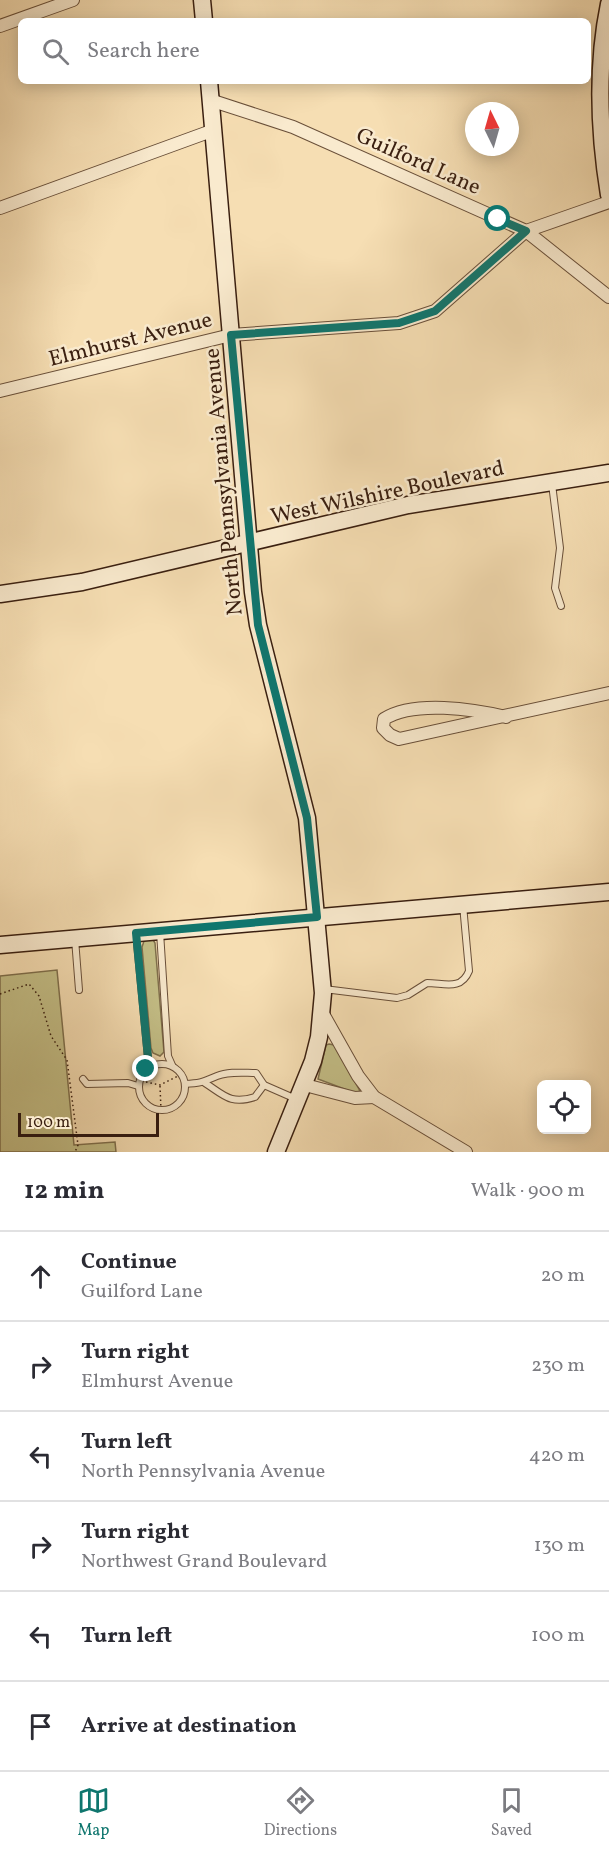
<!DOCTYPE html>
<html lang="en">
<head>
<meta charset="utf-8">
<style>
	body { margin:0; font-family:Vollkorn,serif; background:#f2f2f3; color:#2b2b33 }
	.controls { position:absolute; right:18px; bottom:18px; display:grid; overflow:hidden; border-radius:9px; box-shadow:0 3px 15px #0003 }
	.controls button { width:54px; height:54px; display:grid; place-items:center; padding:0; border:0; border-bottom:2px solid #e1e1e2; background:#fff; color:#2b2b33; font:30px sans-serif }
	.compass { position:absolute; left:465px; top:102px; width:54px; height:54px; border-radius:50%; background:#fff; box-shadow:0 3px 15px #0003; rotate:355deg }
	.scale { position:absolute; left:18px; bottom:15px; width:141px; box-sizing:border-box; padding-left:6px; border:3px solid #3a1f10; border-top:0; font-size:16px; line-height:21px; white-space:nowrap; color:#3a1f10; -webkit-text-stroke:4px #f9eace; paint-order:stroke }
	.stop { position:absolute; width:18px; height:18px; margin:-14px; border:4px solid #0f766e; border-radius:50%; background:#fff }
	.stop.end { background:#0f766e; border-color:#fff; box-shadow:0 2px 6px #0008 }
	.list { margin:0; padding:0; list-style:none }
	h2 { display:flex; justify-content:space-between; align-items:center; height:78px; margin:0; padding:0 24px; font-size:26px }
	h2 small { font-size:20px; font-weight:400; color:#7c7c81 }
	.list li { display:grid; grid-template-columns:39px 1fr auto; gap:18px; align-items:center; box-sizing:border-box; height:90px; padding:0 24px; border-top:2px solid #e1e1e2 }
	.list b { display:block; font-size:22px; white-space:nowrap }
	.list p { margin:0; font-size:20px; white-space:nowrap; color:#7c7c81 }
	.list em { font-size:20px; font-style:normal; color:#7c7c81 }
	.icon { flex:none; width:33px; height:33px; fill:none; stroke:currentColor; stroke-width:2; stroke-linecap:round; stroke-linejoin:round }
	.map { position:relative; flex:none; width:609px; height:1152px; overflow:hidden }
	.search { position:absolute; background:#fff; box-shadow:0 3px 15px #0003; left:18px; right:18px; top:18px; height:66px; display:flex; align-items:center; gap:15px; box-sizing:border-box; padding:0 21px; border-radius:9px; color:#7c7c81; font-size:22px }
	.sheet { height:618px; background:#fff }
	nav { display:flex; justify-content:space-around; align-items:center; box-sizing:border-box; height:84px; border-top:2px solid #e1e1e2; background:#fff; font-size:16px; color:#7c7c81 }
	nav a { display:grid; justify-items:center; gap:3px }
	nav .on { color:#0f766e }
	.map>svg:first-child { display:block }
	.green { fill:#c4bf87; stroke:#7f6f4c; stroke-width:1.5 }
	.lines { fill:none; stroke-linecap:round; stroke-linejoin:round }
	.lane-casing { stroke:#694f39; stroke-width:8 }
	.street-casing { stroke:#694f39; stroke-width:14 }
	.secondary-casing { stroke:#3a1f10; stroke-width:19 }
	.path { stroke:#3a1f10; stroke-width:1.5; stroke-dasharray:1.5 3; stroke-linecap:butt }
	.lane { stroke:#f9eace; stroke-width:6 }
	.street { stroke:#f9eace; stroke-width:12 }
	.secondary { stroke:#f9eace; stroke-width:16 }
	.route { stroke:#0f766e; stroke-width:8 }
	.labels { text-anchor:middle; stroke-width:5; stroke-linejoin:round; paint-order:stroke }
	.street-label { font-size:22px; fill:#3a1f10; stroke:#f9eace }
</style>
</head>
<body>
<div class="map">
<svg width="609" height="1152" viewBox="0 0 609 1152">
	<rect width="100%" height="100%" fill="#f6deb3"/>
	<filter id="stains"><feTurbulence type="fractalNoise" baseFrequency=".00333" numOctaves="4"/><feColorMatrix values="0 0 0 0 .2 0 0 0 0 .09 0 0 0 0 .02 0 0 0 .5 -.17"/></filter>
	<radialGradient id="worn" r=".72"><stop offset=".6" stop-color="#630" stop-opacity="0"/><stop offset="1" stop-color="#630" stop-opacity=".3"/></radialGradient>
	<!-- green -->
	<g class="green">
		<polygon points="152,938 155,943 164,1052 160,1056 153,1053 151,1048 142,947 144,941"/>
		<polygon points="57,970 74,1145 115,1142 116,1152 0,1152 0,976"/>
		<polygon points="329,1044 334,1045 360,1091 355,1093 318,1079 326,1045"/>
	</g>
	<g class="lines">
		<!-- lane casing -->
		<g class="lane-casing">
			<g id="lane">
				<polyline points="552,484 560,548 555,588 561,606"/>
				<polyline points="160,932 168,1056 172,1065"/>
				<polyline points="136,933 148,1058 146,1069"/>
				<polyline points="75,939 79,990"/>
				<path d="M324 989 397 998 408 995 427 983C444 983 461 991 469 971L463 905"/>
				<circle cx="162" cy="1087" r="23"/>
				<polyline points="83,1079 87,1084 128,1083 138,1086"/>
				<path d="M205 1083C224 1095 230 1105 255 1097L264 1085"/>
				<path d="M185 1084C203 1083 202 1082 217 1076 229 1071 244 1073 256 1073L264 1085 296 1099"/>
			</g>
		</g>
		<!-- street casing -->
		<g class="street-casing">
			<g id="street">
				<polyline points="0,26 73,0"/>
				<polyline points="210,100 293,127 526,231 609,202"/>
				<polyline points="0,208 214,130"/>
				<polyline points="0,391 231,335 399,323 435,311 526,231 609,297"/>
				<path d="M506 717C473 709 414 700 384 719L383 728 390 735 399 739 609 693"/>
				<polyline points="322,1012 358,1076 374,1097 466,1152"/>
				<polyline points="305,1085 355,1098 374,1097"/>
			</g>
		</g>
		<!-- secondary casing -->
		<g class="secondary-casing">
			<g id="secondary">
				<polyline points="202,0 204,21"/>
				<path d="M609 4C596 67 599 133 609 195"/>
				<polyline points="209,81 253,592 258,625 307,818 323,993 319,1037 313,1061 276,1152"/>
				<polyline points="0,594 82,582 408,505 609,473"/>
				<polyline points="0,945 609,892"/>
			</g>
		</g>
		<!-- path -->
		<g class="path">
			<polyline points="0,994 29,984 39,996 51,1036 67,1060 78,1145 75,1152"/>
			<polyline points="146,1082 160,1085 182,1074"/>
			<polyline points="160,1086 161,1110"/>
		</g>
		<!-- lane -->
		<use href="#lane" class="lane"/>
		<!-- street -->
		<use href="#street" class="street"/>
		<!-- secondary -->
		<use href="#secondary" class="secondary"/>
	</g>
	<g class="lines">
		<!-- route -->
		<polyline class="route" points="146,1069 148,1058 136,933 317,917 307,818 258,625 231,335 399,323 435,311 526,231 498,219"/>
	</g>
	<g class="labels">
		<!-- street labels -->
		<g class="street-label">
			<text transform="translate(419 160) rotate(24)" y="8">Guilford Lane</text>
			<text transform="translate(130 338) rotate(-14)" y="8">Elmhurst Avenue</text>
			<text transform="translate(222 482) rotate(-95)" y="8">North Pennsylvania Avenue</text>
			<text transform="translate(387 491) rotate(-12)" y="8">West Wilshire Boulevard</text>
		</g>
	</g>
	<rect width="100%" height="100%" filter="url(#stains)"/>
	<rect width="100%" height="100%" fill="url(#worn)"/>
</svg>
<div class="controls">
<button><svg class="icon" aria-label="locate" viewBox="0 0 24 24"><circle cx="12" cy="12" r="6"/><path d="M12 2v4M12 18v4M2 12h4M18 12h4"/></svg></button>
</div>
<svg class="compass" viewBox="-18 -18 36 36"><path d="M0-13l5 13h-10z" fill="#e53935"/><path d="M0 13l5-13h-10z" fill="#7c7c81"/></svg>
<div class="scale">100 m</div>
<div class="stop" style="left:498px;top:219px"></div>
<div class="stop end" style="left:146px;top:1069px"></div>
<div class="search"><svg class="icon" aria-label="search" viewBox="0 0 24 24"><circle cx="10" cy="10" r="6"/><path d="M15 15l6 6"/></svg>Search here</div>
</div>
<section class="sheet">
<h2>12 min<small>Walk · 900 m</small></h2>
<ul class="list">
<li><svg class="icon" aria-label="ahead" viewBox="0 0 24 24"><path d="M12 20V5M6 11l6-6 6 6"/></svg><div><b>Continue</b><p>Guilford Lane</p></div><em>20 m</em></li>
<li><svg class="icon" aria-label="right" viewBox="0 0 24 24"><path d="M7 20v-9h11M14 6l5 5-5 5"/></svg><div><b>Turn right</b><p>Elmhurst Avenue</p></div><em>230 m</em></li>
<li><svg class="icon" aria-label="left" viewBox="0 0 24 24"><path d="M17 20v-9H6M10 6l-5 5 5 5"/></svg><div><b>Turn left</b><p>North Pennsylvania Avenue</p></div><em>420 m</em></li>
<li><svg class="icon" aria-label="right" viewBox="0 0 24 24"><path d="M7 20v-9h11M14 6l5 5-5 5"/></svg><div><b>Turn right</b><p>Northwest Grand Boulevard</p></div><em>130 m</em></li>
<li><svg class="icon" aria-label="left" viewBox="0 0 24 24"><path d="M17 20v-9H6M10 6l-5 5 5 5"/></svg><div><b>Turn left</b></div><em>100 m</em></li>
<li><svg class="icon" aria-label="arrive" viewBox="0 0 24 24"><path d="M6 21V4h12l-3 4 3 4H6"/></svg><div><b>Arrive at destination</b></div></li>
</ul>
</section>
<nav>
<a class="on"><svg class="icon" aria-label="map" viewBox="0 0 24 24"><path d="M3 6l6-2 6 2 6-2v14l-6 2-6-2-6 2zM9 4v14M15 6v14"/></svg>Map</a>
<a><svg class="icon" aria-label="directions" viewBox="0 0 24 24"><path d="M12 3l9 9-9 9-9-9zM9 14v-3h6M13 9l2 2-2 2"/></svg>Directions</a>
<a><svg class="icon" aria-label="saved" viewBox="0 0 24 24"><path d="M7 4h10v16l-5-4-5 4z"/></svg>Saved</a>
</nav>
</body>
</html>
